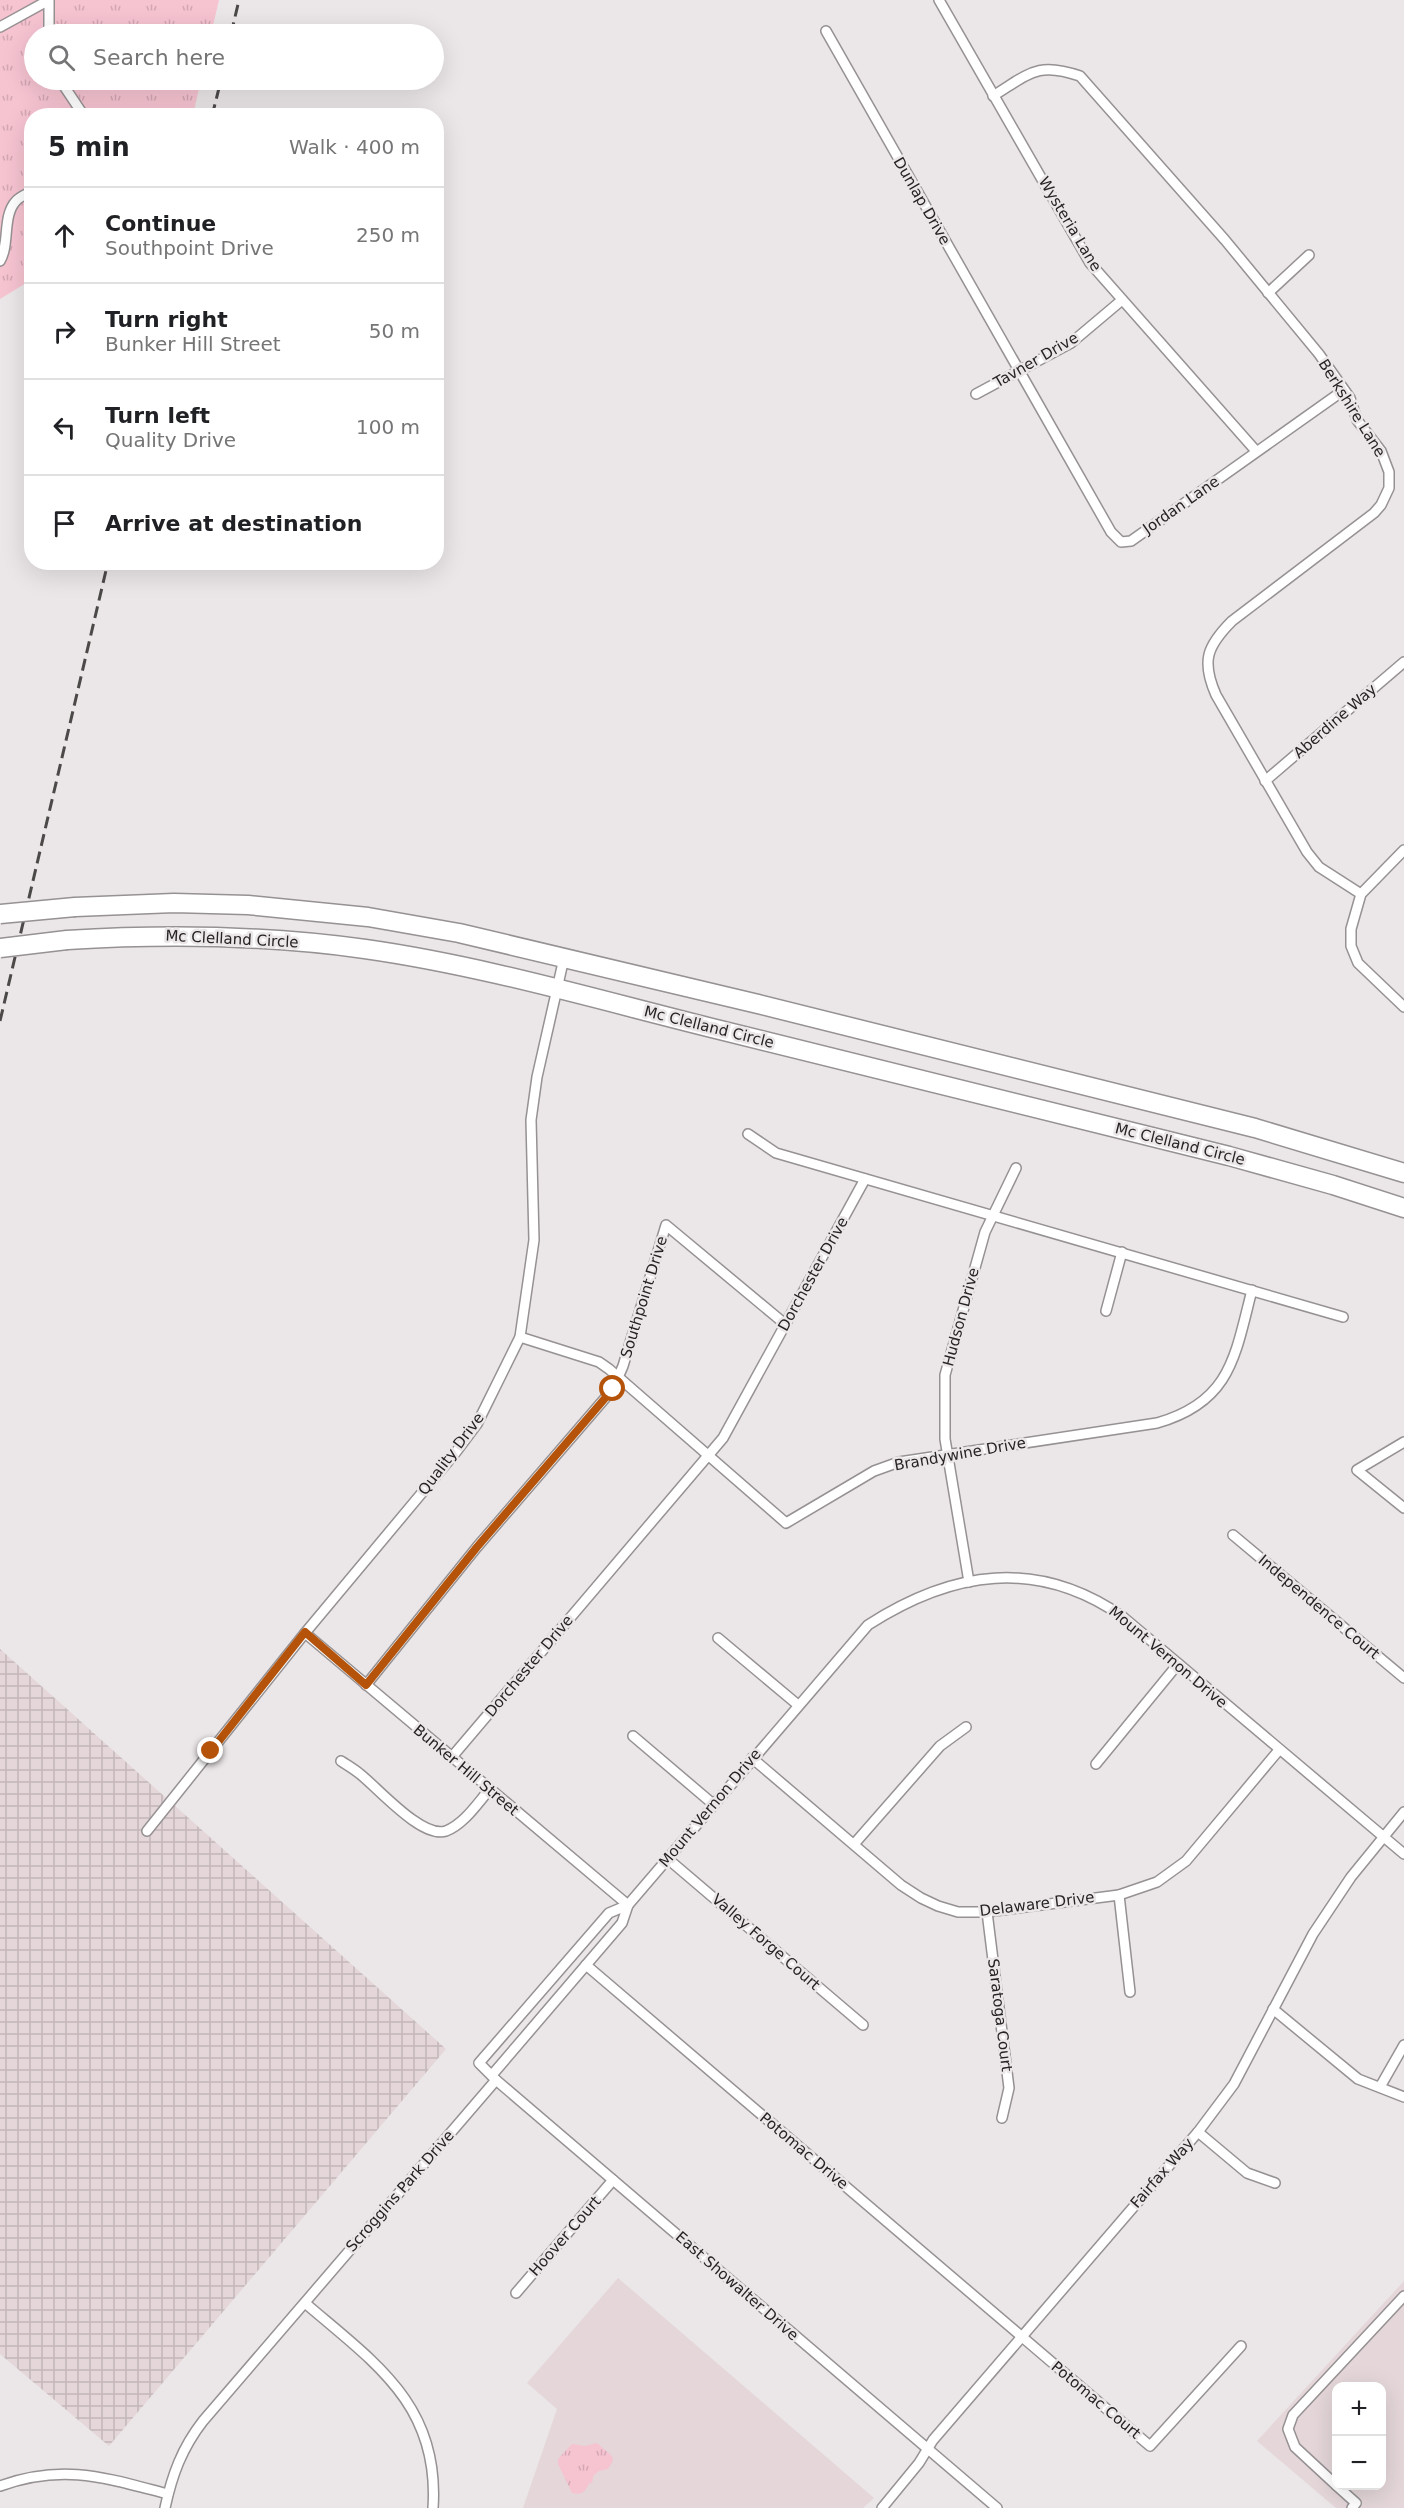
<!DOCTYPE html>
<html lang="en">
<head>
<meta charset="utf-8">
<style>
	body { margin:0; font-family:"DejaVu Sans",sans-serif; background:#f6f6f6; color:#202124 }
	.controls { position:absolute; right:18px; bottom:18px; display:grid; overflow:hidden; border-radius:12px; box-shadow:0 6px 24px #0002 }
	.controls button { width:54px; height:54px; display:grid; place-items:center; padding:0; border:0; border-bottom:2px solid #e0e0e0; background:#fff; color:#202124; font:30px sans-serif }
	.stop { position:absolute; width:18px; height:18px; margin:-14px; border:4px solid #b45309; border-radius:50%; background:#fff }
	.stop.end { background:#b45309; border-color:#fff; box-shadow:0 2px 6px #0008 }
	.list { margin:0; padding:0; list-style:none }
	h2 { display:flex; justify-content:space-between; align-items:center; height:78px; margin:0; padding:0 24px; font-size:26px }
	h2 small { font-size:20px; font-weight:400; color:#757577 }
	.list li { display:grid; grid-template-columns:39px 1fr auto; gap:18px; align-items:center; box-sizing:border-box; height:96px; padding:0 24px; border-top:2px solid #e0e0e0 }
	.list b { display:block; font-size:22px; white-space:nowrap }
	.list p { margin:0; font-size:20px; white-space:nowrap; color:#757577 }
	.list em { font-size:20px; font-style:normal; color:#757577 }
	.icon { flex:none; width:33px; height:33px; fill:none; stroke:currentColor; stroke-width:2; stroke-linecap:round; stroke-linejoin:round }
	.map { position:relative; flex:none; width:1404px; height:2508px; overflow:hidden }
	.search { position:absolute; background:#fff; box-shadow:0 6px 24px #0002; left:24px; top:24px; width:420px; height:66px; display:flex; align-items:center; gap:15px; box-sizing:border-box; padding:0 21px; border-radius:33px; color:#757577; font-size:22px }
	.panel { position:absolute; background:#fff; box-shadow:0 6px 24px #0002; left:24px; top:108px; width:420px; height:462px; border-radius:24px }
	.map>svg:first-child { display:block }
	.built { fill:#e4d6d9; fill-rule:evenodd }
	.industrial { fill:url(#industrial-grid) }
	.grass { fill:url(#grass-tufts) }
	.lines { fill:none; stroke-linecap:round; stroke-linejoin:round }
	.street-casing { stroke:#969192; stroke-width:12 }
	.highway-casing { stroke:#969192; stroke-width:21 }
	.street { stroke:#fff; stroke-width:9 }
	.highway { stroke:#fff; stroke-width:18 }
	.rail { stroke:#4c4949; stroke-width:3; stroke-dasharray:12 6; stroke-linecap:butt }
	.highway-bridge-casing { stroke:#969192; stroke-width:21; stroke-linecap:butt }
	.highway-bridge { stroke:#fff; stroke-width:18 }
	.route { stroke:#b45309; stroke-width:8 }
	.labels { text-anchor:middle; stroke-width:5; stroke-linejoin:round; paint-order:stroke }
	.street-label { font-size:15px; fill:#252323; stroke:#ebe6e7 }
</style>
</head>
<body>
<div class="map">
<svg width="1404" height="2508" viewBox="0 0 1404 2508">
	<defs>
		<pattern id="industrial-grid" width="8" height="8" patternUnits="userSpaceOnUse" patternTransform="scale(1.5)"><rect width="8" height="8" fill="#e4d6d9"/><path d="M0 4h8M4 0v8" fill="none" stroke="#c3b7ba"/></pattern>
		<pattern id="grass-tufts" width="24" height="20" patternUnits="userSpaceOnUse" patternTransform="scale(1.5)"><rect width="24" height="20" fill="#f6c3d1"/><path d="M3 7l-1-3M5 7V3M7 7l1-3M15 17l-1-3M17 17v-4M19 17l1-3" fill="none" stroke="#d3a7b3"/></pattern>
	</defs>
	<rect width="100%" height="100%" fill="#ebe6e7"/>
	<!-- built -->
	<g class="built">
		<polygon points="618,2278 874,2498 863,2508 523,2508 557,2409 527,2383"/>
		<path d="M1404 2281V2508H1336L1257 2441ZM1336 2386H1382V2486H1336Z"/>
	</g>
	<!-- industrial -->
	<polygon class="industrial" points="0,1649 446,2049 109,2446 0,2354"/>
	<!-- grass -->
	<g class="grass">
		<polygon points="0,0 219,0 211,34 34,34 34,80 201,80 193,115 32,116 31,280 0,299"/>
		<path d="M597 2443 612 2456 613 2461 608 2469 599 2471 593 2476 592 2484 590 2482C585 2492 583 2495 572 2493L558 2464V2459L572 2444 585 2446Z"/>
	</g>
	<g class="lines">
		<!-- street casing -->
		<g class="street-casing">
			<g id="street">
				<polyline points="939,0 1090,263 1256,451"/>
				<polyline points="0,27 49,0 49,34"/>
				<polyline points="826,31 1111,532 1121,542 1131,541 1344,390"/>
				<polyline points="60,80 84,116"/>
				<path d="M993 96C1029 74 1037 61 1080 76L1225 240 1319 354 1350 398 1357 420 1381 451 1389 472V488L1381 505 1374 513 1232 621C1207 646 1201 661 1216 695L1307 852 1319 867 1361 894"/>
				<path d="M0 261C10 244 2 216 16 201 19 197 27 194 32 191"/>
				<polyline points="1268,293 1309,255"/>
				<polyline points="976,394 1071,343 1122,300"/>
				<polyline points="1265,781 1404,662"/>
				<polyline points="1404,850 1361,894 1351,929 1351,946 1358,963 1404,1007"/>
				<polyline points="748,1134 776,1153 1343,1317"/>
				<polyline points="1106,1311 1122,1252"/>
				<path d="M520 1337 599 1362 609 1369 786 1523 874 1471 899 1462 1157 1423C1231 1402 1235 1356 1252 1290"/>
				<polyline points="1404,1442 1357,1470 1404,1508"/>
				<polyline points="1233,1535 1404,1678"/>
				<polyline points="969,1582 945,1439 945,1375 985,1232 1016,1168"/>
				<polyline points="305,1633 628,1905"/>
				<polyline points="718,1638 798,1705"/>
				<polyline points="366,1685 477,1547 613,1389 623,1366 666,1225 785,1324"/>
				<polyline points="633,1736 713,1804"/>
				<polyline points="451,1758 723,1438 865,1179"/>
				<polyline points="752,1758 901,1885 921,1898 938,1906 958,1912 987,1912 1119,1895 1157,1882 1186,1861 1279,1750"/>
				<path d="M341 1761C347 1765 354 1769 360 1774 378 1788 422 1839 446 1831 464 1824 477 1804 489 1790"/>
				<polyline points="1096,1764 1178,1664"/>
				<polyline points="147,1831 305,1633 456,1452 477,1424 520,1337 534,1240 531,1120 537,1077 564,958"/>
				<polyline points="855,1843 940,1746 966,1727"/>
				<polyline points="668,1859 863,2025"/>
				<polyline points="1119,1895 1130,1992"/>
				<polyline points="628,1905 609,1913 479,2063 496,2080 997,2508"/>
				<polyline points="987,1912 1009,2088 1002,2118"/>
				<polyline points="586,1965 1150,2446 1241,2346"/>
				<polyline points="1273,2009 1358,2079 1404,2097"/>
				<path d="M492 2075 622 1923 628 1905 868 1625C952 1571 1037 1557 1123 1617L1404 1854"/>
				<polyline points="1380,2087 1404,2045"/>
				<polyline points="1198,2132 1247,2173 1275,2183"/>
				<polyline points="516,2293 613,2180"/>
				<path d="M305 2303C375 2363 440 2405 433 2508"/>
				<polyline points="1336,2485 1295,2447 1288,2429 1293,2415 1404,2296"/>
				<path d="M0 2486C64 2463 106 2478 168 2494"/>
				<polyline points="1337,2486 1356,2503 1352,2508"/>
				<path d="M165 2508C172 2475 182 2448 203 2421L496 2080"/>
				<polyline points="882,2508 919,2463 933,2440 1198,2132 1234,2084 1313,1934 1351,1877 1404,1812"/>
			</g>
		</g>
		<!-- highway casing -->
		<g class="highway-casing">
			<g id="highway">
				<polyline points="75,907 174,903 248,905 368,917 459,933 758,1004 1255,1128 1404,1173"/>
				<path d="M67 940C167 934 266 935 365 949 485 966 602 1001 720 1030 889 1071 1059 1114 1229 1156L1333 1185 1404 1208"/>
			</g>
		</g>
		<!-- street -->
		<use href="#street" class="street"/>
		<!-- highway -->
		<use href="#highway" class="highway"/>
		<!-- rail -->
		<g class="rail">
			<polyline points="231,34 239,0"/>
			<polyline points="212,116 221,80"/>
			<polyline points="0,1021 108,562"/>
		</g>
		<!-- highway-bridge casing -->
		<g class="highway-bridge-casing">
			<g id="highway-bridge">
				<polyline points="0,914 75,907"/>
				<polyline points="0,948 67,940"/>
			</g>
		</g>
		<!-- highway-bridge -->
		<use href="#highway-bridge" class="highway-bridge"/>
	</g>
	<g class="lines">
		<!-- route -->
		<polyline class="route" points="211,1751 305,1632 366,1685 477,1547 613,1389"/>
	</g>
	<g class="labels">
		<!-- street labels -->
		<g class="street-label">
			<text transform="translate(922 201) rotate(60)" y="5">Dunlap Drive</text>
			<text transform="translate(1070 224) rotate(59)" y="5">Wysteria Lane</text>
			<text transform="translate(1036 360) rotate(-30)" y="5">Tavner Drive</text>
			<text transform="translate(1352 408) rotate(58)" y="5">Berkshire Lane</text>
			<text transform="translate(1181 505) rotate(-35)" y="5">Jordan Lane</text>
			<text transform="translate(1335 721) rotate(-41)" y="5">Aberdine Way</text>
			<text transform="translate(232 939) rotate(3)" y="5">Mc Clelland Circle</text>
			<text transform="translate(709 1027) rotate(14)" y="5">Mc Clelland Circle</text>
			<text transform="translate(1180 1144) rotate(14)" y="5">Mc Clelland Circle</text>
			<text transform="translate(813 1274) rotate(-61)" y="5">Dorchester Drive</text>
			<text transform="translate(644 1297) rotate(-73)" y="5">Southpoint Drive</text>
			<text transform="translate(961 1317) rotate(-75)" y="5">Hudson Drive</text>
			<text transform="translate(451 1454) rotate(-53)" y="5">Quality Drive</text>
			<text transform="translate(960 1454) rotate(-10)" y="5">Brandywine Drive</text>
			<text transform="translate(1319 1607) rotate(40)" y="5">Independence Court</text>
			<text transform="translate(1168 1657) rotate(40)" y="5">Mount Vernon Drive</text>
			<text transform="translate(529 1666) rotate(-50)" y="5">Dorchester Drive</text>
			<text transform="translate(466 1770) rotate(40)" y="5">Bunker Hill Street</text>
			<text transform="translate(710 1808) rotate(-50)" y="5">Mount Vernon Drive</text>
			<text transform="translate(1037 1904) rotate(-7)" y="5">Delaware Drive</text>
			<text transform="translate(766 1942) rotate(41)" y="5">Valley Forge Court</text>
			<text transform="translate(1000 2015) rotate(83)" y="5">Saratoga Court</text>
			<text transform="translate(804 2151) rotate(40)" y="5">Potomac Drive</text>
			<text transform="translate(1162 2173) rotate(-49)" y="5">Fairfax Way</text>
			<text transform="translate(400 2191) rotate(-49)" y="5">Scroggins Park Drive</text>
			<text transform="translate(565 2236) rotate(-49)" y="5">Hoover Court</text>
			<text transform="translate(737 2286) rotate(41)" y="5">East Showalter Drive</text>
			<text transform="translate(1096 2400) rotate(40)" y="5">Potomac Court</text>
		</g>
	</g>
</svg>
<div class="controls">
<button>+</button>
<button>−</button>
</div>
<div class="stop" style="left:613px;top:1389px"></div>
<div class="stop end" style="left:211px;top:1751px"></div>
<div class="search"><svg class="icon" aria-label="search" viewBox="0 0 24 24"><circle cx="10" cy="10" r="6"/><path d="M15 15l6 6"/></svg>Search here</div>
<section class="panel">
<h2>5 min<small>Walk · 400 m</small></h2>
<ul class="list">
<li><svg class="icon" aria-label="ahead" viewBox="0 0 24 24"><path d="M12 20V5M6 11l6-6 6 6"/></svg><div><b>Continue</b><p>Southpoint Drive</p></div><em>250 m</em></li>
<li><svg class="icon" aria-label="right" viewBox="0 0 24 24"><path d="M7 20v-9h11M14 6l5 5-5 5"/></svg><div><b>Turn right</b><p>Bunker Hill Street</p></div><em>50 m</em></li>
<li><svg class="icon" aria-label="left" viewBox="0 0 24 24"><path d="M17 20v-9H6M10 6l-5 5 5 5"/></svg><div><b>Turn left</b><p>Quality Drive</p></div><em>100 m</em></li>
<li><svg class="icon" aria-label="arrive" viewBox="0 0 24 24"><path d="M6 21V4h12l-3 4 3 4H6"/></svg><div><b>Arrive at destination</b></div></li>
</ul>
</section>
</div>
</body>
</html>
